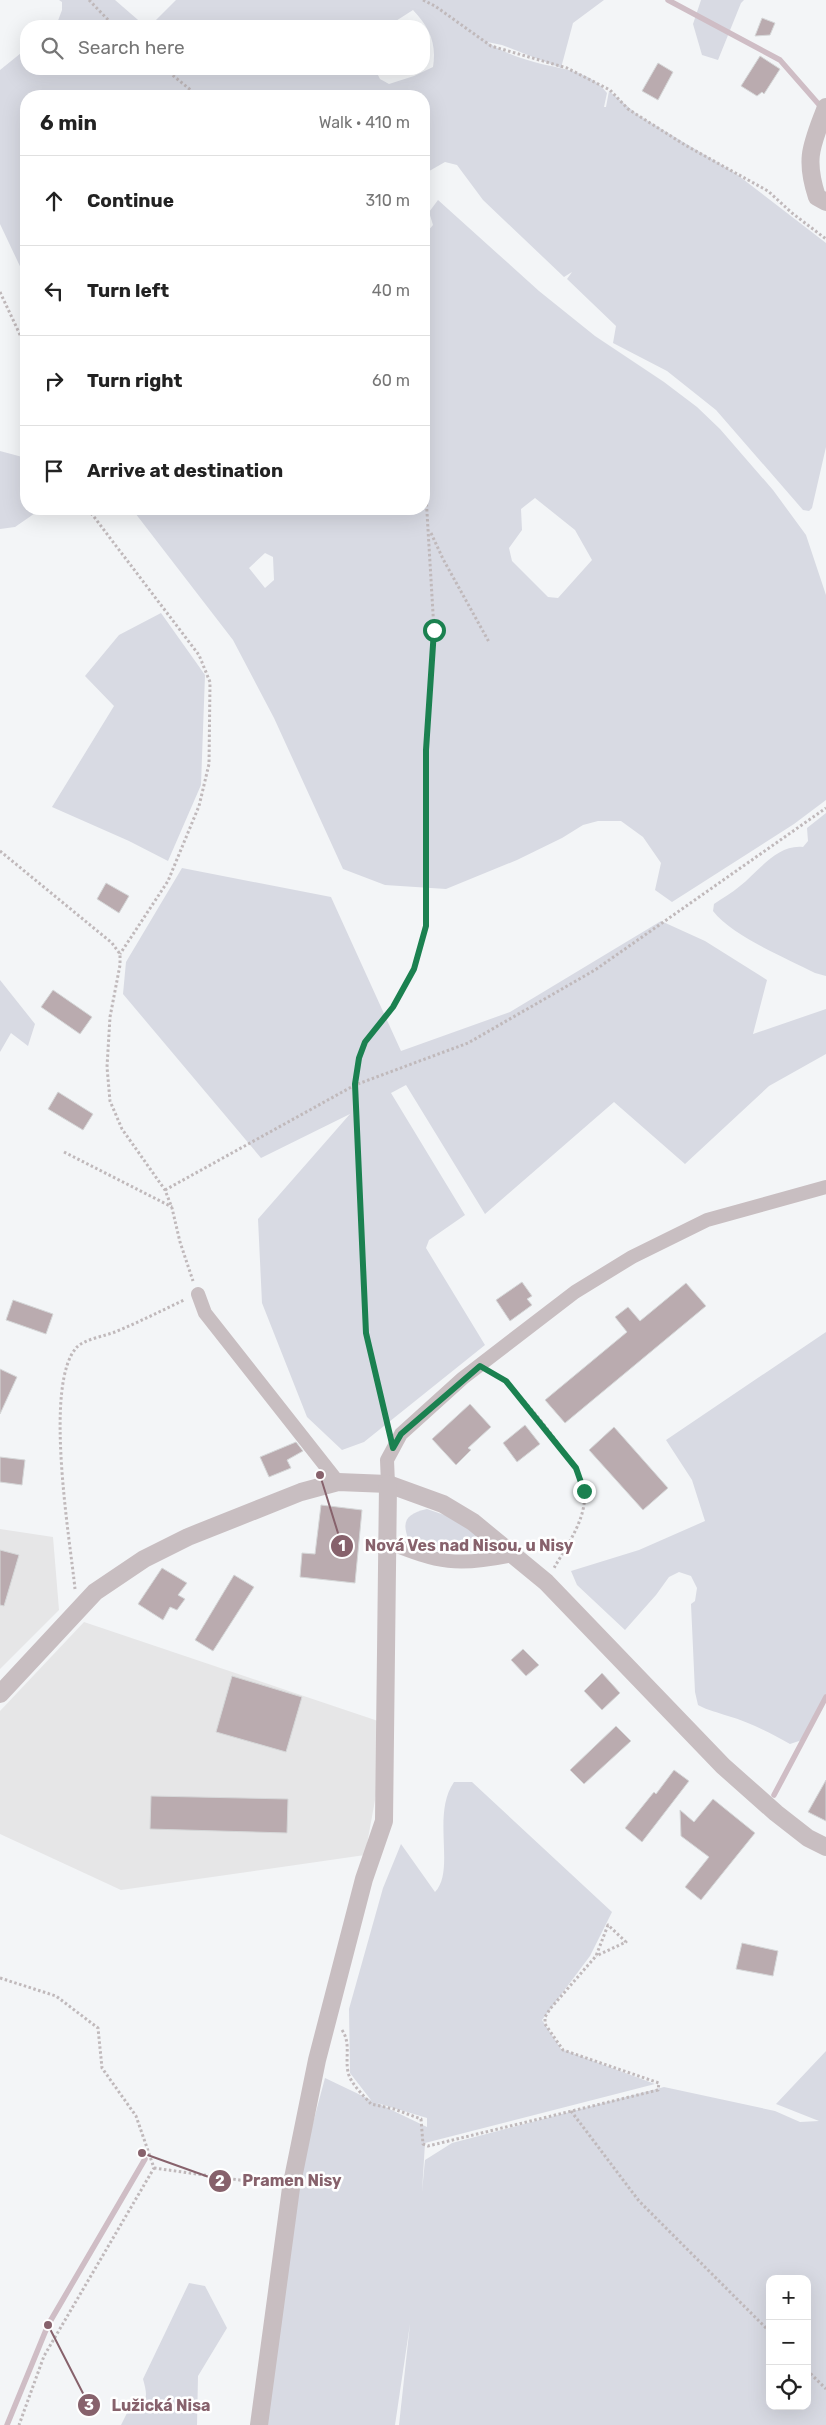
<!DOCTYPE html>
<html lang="en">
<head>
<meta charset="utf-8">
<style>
	body { margin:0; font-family:Rubik,sans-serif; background:#f2f2f2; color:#222 }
	.controls { position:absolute; right:15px; bottom:15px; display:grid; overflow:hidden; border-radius:10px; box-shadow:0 5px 20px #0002 }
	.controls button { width:45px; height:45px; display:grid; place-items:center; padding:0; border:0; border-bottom:1px solid #e0e0e0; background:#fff; color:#222; font:25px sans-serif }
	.stop { position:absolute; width:15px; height:15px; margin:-11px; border:4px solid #1b8150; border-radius:50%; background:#fff }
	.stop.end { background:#1b8150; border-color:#fff; box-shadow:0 1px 5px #0008 }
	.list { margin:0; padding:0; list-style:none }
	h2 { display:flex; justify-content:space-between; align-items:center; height:65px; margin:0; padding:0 20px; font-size:21px }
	h2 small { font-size:16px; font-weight:400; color:#767676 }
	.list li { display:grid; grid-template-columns:32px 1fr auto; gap:15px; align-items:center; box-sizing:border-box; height:90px; padding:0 20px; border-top:1px solid #e0e0e0 }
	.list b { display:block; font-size:19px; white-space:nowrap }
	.list em { font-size:16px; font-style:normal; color:#767676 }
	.icon { flex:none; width:28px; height:28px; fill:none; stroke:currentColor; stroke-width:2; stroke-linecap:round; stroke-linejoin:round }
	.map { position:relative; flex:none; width:826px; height:2425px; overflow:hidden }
	.search { position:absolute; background:#fff; box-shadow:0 5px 20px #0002; left:20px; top:20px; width:410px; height:55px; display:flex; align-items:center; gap:12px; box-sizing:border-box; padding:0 18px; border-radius:20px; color:#767676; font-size:19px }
	.panel { position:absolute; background:#fff; box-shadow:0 5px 20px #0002; left:20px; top:90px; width:410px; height:425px; border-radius:20px }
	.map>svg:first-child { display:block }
	.built { fill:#e6e6e7 }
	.green { fill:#d8dae3; fill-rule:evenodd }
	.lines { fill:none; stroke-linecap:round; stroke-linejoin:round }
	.stream { stroke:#cfbdc5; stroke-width:5.5 }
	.building { fill:#baabaf; stroke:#d5d7d8 }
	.path { stroke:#c0b9bb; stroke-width:3; stroke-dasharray:2.5 2.5; stroke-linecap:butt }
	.minor { stroke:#c8bec1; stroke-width:14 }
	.tertiary { stroke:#c8bec1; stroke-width:18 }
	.route { stroke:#1b8150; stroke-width:6 }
	.leader { fill:none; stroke:#87626c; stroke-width:2 }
	.callout-dot { fill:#87626c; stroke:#fff; stroke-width:2 }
	.mark-label { font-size:15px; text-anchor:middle; font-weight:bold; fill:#fff }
	.callout-label { font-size:16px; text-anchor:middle; font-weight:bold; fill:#87626c; stroke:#fff; stroke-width:5; stroke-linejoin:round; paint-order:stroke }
</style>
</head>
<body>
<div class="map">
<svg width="826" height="2425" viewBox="0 0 826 2425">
	<rect width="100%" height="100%" fill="#f3f5f7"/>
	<!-- built -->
	<g class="built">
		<polygon points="0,1529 53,1537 59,1610 0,1669"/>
		<polygon points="84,1622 378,1721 377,1789 365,1855 121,1890 0,1834 0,1711"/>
	</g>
	<!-- green -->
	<g class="green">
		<polygon points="59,0 115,0 145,26 56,26 62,10 62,2"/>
		<path d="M176 0H604L573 23 561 68 502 45 487 42C501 51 518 58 534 62 559 69 590 70 607 93L604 107H606L609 91 638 115 735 173 826 243V447L812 508 809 511 803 510 716 410 667 371 613 343 616 326 567 279 572 272 564 277 483 200 457 165 445 162 424 174V96H26V279L0 224V70L26 49V69H375L380 79 389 84 414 76 433 67C437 43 429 27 413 10L388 26H150Z"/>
		<polygon points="701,0 744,0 741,3 718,60 702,55 693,24"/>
		<path d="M438 200 539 291 595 336 664 382 697 407 720 429 773 490 806 535 826 595V800L794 824 672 902 655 890 661 863 643 837 621 821H598L583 825 562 838 517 860 446 889 385 885 343 869 274 718 233 640 132 509H424V232H427L433 225 429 212ZM535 498 575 530 592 560 558 598 548 597 512 561 509 548 522 530 521 509ZM265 553 273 557 274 580 265 588 249 568Z"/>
		<polygon points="0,451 26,458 26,509 41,509 15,527 0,529"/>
		<polygon points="161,613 205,675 201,785 168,861 129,841 52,807 114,706 85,676 119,635"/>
		<path d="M826 813V976L815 973C786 958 732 936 713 911L714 904C722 898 732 893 740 886 758 872 777 844 803 847L808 841 807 828Z"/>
		<polygon points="182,868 331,897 401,1051 510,1012 661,921 705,941 767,980 753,1034 826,1009 826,1054 769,1086 685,1164 614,1102 485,1214 406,1085 391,1093 465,1215 429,1240 426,1248 485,1345 364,1442 342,1450 307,1417 262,1303 258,1219 350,1114 261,1158 123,994 126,962"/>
		<polygon points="0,980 35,1024 28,1046 11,1033 0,1052"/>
		<path d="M826 1332V1694L802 1740 790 1744C771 1733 749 1722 728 1716 717 1712 709 1711 698 1705L695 1692 691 1604 695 1601 697 1588 691 1576 679 1572 669 1577 656 1595 625 1630 577 1585 571 1571 639 1550 705 1521 692 1480 666 1440Z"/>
		<path d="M427 1509 453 1518 490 1545V1549L486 1551C460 1553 432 1555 409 1541 401 1521 406 1514 427 1509Z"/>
		<path d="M454 1782H472L612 1912 590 1956 542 2020 561 2049 655 2084 425 2143 422 2192 425 2160 452 2143 664 2087 775 2111 800 2122 819 2121 776 2104 826 2051V2425H399L410 2324 395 2425H267L292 2201 325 2078 371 2100 350 2073 349 2009 383 1888 401 1844 435 1892C456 1870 431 1815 454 1782ZM377 2103 427 2118V2127ZM770 2279H807V2406H770Z"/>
		<path d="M189 2283 205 2286 227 2328 198 2376 197 2425H121L127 2413C147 2404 149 2400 143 2379Z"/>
	</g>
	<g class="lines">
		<!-- stream -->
		<g class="stream">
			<polyline points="668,0 780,60 822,108"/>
			<polyline points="774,1795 826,1697"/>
			<polyline points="7,2425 48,2325 145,2159"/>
		</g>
	</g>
	<!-- building -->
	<g class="building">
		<polygon points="762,18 775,23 770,35 755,36"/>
		<polygon points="760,56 780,69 764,94 762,92 757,96 741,86"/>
		<polygon points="658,63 673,72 658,100 642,91"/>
		<polygon points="106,883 129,896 119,913 97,899"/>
		<polygon points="53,990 92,1017 80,1034 41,1007"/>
		<polygon points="58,1092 93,1114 83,1130 48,1109"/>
		<polygon points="522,1282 532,1296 527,1299 532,1305 510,1321 496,1300"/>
		<polygon points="686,1283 706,1306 565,1423 545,1400 627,1332 615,1317 628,1307 640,1321"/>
		<polygon points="13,1300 53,1314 46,1334 6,1320"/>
		<polygon points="0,1369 17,1377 0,1414"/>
		<polygon points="470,1404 491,1427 468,1448 471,1450 456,1465 432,1439"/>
		<polygon points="525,1425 540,1444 517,1462 503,1443"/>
		<polygon points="614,1427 668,1488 643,1510 589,1450"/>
		<polygon points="296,1442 303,1451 287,1460 291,1468 269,1477 260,1457"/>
		<polygon points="0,1457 25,1460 22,1485 0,1482"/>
		<polygon points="321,1505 362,1510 355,1583 300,1577 302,1553 315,1554"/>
		<polygon points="0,1550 19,1555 4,1606 0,1605"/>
		<polygon points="162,1568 187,1583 178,1595 185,1599 177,1610 170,1607 163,1620 138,1604"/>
		<polygon points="234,1575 254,1587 213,1651 195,1640"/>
		<polygon points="523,1649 539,1665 526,1676 511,1660"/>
		<polygon points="602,1673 620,1693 602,1710 584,1691"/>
		<polygon points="232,1676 302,1697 286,1752 216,1732"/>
		<polygon points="616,1726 631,1741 584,1784 570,1770"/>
		<polygon points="674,1770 689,1781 642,1842 625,1828 654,1792 656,1794"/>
		<polygon points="826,1780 826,1821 808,1812"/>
		<polygon points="151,1796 288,1799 287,1833 150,1829"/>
		<polygon points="713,1799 755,1833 701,1900 685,1887 709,1857 681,1836 680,1810 694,1822"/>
		<polygon points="742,1943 778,1951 773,1976 736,1969"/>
	</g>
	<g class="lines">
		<!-- path -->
		<g class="path">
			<polyline points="89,0 114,26"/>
			<polyline points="423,0 435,6 491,46 567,68 610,90 628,109 685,145 768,191 792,213 826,239"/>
			<polyline points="165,69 198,96"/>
			<polyline points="0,292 22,339 26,386"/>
			<polyline points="88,509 199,655 210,682 209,764 199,806 168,881 120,954"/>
			<polyline points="431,533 443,559 489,642"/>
			<polyline points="0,851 112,943 120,954 120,965 110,1017 107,1067 110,1101 122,1129 165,1190 172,1208 180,1242 193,1281"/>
			<polyline points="64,1152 172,1207"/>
			<polyline points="165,1190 355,1085 468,1043 595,970 826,808"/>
			<path d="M495 1374C517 1387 580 1465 584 1491 588 1517 566 1547 554 1568"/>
			<polyline points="388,1425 366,1333 355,1085 359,1058 365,1042 393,1007 414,969 426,926 427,750 434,630 424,462"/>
			<path d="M75 1589C70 1539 43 1383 77 1347 85 1339 105 1336 115 1332 139 1322 161 1311 184 1300"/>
			<polyline points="0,1978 56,1996 98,2028 102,2068 136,2116 154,2168 44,2356 19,2425"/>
			<path d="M342 2030C351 2043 345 2057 348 2072 350 2083 364 2096 371 2104L394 2109 421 2119 423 2144 428 2146 658 2090 659 2083 563 2050 545 2024V2017L550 2009 596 1956 608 1925 626 1942 596 1956"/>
			<polyline points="571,2111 639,2201 770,2332"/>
			<polyline points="154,2168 275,2185"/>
			<polyline points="807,2370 826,2389"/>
		</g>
		<!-- minor -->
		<g class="minor">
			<polyline points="198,1294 205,1313 338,1482"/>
			<polyline points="388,1484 387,1460 401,1434 463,1378 575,1292 632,1257 707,1220 826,1187"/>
			<path d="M387 1542C439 1563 457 1567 513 1555"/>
		</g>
		<!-- tertiary -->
		<g class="tertiary">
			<path d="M826 107C812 145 804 157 817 197L826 202"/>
			<polyline points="0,1694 95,1592 144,1559 188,1537 301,1492 338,1482 388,1484 443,1504 473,1522 546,1582 723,1766 776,1813 808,1838 826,1847"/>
			<polyline points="259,2425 291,2188 317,2060 364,1879 384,1821 388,1484"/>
		</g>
	</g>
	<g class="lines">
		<!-- route -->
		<polyline class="route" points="434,630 426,750 426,926 414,969 393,1007 365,1042 359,1058 355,1084 366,1333 393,1448 401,1434 480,1366 506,1381 576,1468 584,1491"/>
	</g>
	<!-- callouts -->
	<path class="leader" d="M320 1475L342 1546M142 2153L220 2181M48 2325L89 2405"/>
	<g class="callout-dot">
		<circle cx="320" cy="1475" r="5"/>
		<circle cx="142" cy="2153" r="5"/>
		<circle cx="48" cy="2325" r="5"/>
		<circle cx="342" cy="1546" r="12"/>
		<circle cx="220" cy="2181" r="12"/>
		<circle cx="89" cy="2405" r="12"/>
	</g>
	<g class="mark-label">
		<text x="342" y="1551">1</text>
		<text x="220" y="2186">2</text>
		<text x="89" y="2410">3</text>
	</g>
	<g class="callout-label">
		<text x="469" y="1551">Nová Ves nad Nisou, u Nisy</text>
		<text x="292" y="2186">Pramen Nisy</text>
		<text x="161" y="2411">Lužická Nisa</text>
	</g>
</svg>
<div class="controls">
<button>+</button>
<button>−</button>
<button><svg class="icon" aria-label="locate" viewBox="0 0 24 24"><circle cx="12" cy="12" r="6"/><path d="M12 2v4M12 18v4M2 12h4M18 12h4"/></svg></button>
</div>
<div class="stop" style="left:434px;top:630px"></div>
<div class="stop end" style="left:584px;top:1491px"></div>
<div class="search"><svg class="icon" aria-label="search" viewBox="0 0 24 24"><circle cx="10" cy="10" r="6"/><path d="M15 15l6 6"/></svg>Search here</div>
<section class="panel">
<h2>6 min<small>Walk · 410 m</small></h2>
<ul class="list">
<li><svg class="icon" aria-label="ahead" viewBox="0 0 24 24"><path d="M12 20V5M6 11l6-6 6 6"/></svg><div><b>Continue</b></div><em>310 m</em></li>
<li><svg class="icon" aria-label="left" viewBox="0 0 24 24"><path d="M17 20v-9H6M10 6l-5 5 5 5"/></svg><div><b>Turn left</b></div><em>40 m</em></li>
<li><svg class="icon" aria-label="right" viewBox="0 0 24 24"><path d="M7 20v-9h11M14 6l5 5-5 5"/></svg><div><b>Turn right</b></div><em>60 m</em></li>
<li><svg class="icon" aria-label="arrive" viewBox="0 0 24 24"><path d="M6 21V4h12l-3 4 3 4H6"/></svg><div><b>Arrive at destination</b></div></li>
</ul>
</section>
</div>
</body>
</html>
